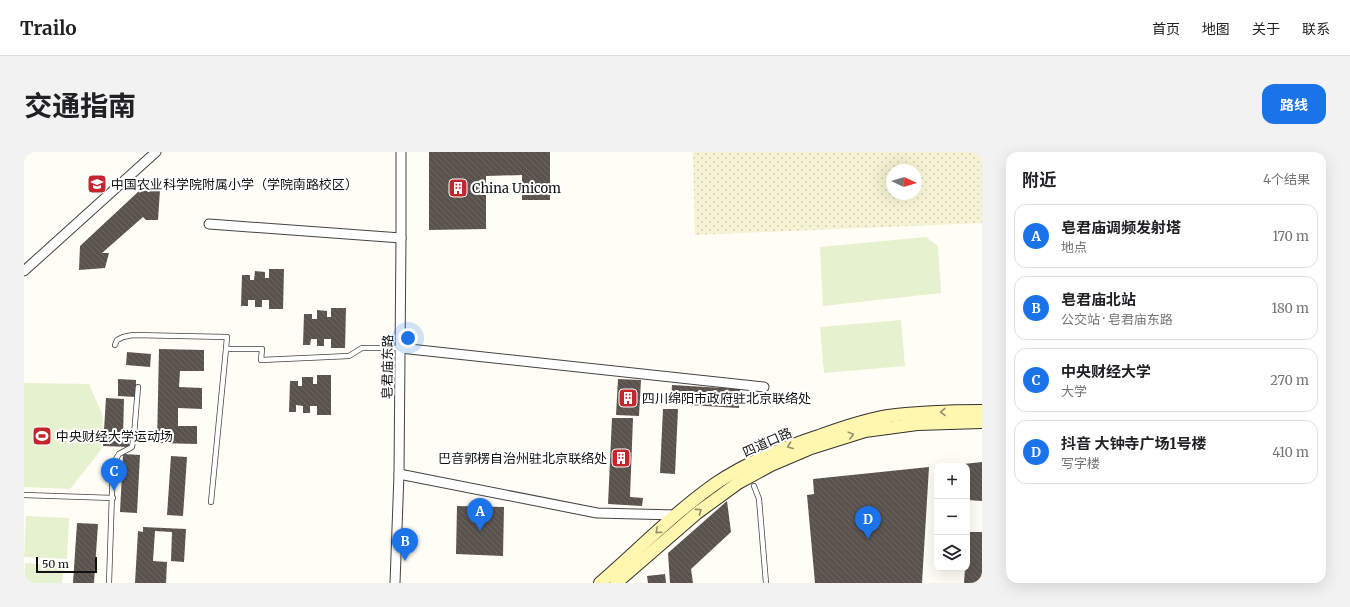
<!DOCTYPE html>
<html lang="zh">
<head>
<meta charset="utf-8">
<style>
	body { margin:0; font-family:Merriweather,"Noto Sans SC",serif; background:#f2f2f2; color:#202124 }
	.controls { position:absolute; right:12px; bottom:12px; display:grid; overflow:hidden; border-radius:8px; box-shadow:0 4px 16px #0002 }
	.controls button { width:36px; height:36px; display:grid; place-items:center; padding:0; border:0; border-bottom:1px solid #e0e0e0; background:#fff; color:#202124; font:20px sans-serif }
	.compass { position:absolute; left:862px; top:12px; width:36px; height:36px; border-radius:50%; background:#fff; box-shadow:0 4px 16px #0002; rotate:94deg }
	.scale { position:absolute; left:12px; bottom:10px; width:61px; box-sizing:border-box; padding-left:4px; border:2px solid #111; border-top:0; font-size:11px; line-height:14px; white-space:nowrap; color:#111; -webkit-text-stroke:3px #fff; paint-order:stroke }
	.you { position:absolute; left:384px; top:186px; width:14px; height:14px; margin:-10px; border:3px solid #fff; border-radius:50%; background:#1a73e8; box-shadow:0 0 0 6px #1a73e833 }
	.badge { display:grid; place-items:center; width:26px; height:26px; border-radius:50%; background:#1a73e8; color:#fff; font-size:13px; font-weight:700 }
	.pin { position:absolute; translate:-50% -33px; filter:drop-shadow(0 1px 2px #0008) }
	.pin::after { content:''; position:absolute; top:21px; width:14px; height:12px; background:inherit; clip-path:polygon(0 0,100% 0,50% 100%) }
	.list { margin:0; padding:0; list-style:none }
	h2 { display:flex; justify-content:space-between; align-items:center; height:52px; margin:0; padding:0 16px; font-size:17px }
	h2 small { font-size:13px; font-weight:400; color:#757577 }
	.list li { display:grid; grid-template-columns:26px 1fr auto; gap:12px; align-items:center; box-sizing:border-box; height:64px; margin:0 8px 8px; padding:0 8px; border:1px solid #e0e0e0; border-radius:12px }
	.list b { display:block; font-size:15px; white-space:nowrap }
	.list p { margin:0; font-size:13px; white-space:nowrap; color:#757577 }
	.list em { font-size:13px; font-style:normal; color:#757577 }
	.icon { flex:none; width:22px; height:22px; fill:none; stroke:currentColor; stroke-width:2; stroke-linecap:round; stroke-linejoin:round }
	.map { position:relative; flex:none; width:958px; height:431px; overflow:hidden; border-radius:12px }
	header { display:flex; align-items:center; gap:24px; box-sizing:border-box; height:56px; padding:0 20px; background:#fff; border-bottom:1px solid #e0e0e0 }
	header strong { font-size:19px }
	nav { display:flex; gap:22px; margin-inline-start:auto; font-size:14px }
	.intro { display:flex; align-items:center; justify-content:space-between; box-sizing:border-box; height:96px; padding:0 24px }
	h1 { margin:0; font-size:28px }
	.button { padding:10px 18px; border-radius:12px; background:#1a73e8; color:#fff; font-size:14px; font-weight:700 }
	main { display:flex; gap:24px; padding:0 24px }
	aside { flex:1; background:#fff; border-radius:12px; box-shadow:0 4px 16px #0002 }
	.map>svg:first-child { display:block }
	.farmland { fill:url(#farmland-dots); fill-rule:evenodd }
	.pitch { fill:#e6f2cf }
	.building { fill:url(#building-back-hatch) }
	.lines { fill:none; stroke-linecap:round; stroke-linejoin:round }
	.lane-casing { stroke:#444; stroke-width:6 }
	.street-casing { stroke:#444; stroke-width:11 }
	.secondary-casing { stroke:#333; stroke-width:14 }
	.lane { stroke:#fff; stroke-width:4.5 }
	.street { stroke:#fff; stroke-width:9 }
	.secondary { stroke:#fff6b0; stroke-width:12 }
	.oneway { stroke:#948f68 }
	.labels { text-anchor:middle; stroke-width:4; stroke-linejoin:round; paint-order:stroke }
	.poi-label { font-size:13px; fill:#111; stroke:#fff; text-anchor:start }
	.street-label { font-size:13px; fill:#111; stroke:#fff }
</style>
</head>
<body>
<header>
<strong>Trailo</strong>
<nav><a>首页</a><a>地图</a><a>关于</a><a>联系</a></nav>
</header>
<div class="intro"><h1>交通指南</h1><a class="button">路线</a></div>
<main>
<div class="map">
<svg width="958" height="431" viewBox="0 0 958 431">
	<defs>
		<pattern id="farmland-dots" width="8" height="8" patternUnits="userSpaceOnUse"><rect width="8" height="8" fill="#f6f3d4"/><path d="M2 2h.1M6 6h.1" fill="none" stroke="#d2cfb5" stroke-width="1.8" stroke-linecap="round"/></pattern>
		<pattern id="building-back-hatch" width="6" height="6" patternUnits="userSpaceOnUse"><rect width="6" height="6" fill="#5a524d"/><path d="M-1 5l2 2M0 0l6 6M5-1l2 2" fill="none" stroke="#6d6662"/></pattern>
	</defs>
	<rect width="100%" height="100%" fill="#fffdf5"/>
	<!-- farmland -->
	<path class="farmland" d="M669 0H958V71L671 83ZM868 18H892V42H868Z"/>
	<!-- pitch -->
	<g class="pitch">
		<polygon points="902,85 914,94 917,141 799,154 796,95"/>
		<polygon points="877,168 881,214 800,221 796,175"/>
		<polygon points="0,231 65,232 79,264 77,298 46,337 0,335"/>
		<polygon points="2,364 45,366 43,407 0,405"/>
		<polygon points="1,411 40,414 38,431 0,431"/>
	</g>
	<!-- building -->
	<g class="building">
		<polygon points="405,0 526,0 526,48 498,48 498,23 462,24 462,77 405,78"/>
		<polygon points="136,38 134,68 122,68 119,65 78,101 85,101 81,116 55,118 56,94 115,39"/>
		<polygon points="245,117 260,117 259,157 245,157 245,148 238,148 238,155 231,155 231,148 224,148 224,154 217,154 218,123 226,123 226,128 230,128 231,119 241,120 241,126 245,126"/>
		<polygon points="307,156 322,156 321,196 307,196 307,187 300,187 300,194 293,194 293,187 287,187 286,193 279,193 280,162 288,162 288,167 293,167 293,158 303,159 303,165 307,165"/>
		<polygon points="135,197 180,198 180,219 156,219 155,235 178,236 178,257 154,256 154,274 173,274 173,292 133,291"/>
		<polygon points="103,200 127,202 126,215 102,213"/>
		<polygon points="293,223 307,223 307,263 293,263 293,254 286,254 286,261 279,261 279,254 272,253 272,260 265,260 266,229 274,229 274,234 278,234 278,225 289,225 289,232 293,232"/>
		<polygon points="94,227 112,228 112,245 94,244"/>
		<polygon points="594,227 617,228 615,264 592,263"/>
		<polygon points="648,233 716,237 715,256 647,252"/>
		<polygon points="82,246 100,247 99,285 105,285 105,295 79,294"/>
		<polygon points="639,257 654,257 651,322 636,321"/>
		<polygon points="588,266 609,266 606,345 619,346 618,354 584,352"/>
		<polygon points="99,302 116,303 113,361 96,360"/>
		<polygon points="147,304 163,305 159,364 143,363"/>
		<polygon points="958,310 958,349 943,348 943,314 931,314 931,313"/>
		<polygon points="905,315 898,431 791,431 783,343 790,342 789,327"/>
		<polygon points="703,349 707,380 667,417 669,431 646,431 644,401"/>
		<polygon points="433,354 480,355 479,404 432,402"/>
		<polygon points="53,371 74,372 70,431 49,431"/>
		<polygon points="119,375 162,377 160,410 147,409 148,380 131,379 129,409 143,410 142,431 111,431 114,379 119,380"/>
		<polygon points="943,380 958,380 958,431 940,431 941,416 943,416"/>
		<polygon points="641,422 642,431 624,431 623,424"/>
	</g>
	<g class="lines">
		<!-- lane casing -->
		<g class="lane-casing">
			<g id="lane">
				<polyline points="91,193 93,188 99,185 109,183 203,185 202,197"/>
				<polyline points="730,334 735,347 742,431"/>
				<polyline points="0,343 89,346"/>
				<polyline points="187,350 202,197 238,197 237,208 325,204 338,196 376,196"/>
				<polyline points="85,431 89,312 95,302 108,295 110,283 114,235"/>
			</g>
		</g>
		<!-- street casing -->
		<g class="street-casing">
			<g id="street">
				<polyline points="185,72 377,86"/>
				<polyline points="0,119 132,0"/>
				<polyline points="376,196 740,235"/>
				<polyline points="375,322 573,361 652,363"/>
				<polyline points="371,431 375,322 377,86 377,0"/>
			</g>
		</g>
		<!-- secondary casing -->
		<g class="secondary-casing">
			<g id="secondary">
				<path d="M576 431C614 398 650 361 691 332 723 310 758 296 795 284 817 276 840 268 864 264 896 260 927 259 958 259"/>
				<polyline points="592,431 673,361 714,331 747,313 787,296 841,279 893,272 958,270"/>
			</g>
		</g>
		<!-- lane -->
		<use href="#lane" class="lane"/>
		<!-- street -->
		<use href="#street" class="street"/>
		<!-- secondary -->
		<use href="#secondary" class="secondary"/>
	</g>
	<!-- one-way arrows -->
	<defs><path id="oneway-chevron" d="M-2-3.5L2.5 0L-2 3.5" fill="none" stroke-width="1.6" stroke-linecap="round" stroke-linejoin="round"/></defs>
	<g class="oneway">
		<use href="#oneway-chevron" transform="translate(919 260) rotate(179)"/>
		<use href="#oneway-chevron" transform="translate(827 283) rotate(-15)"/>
		<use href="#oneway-chevron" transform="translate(766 294) rotate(159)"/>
		<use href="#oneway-chevron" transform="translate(675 359) rotate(-37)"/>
		<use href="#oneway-chevron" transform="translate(634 379) rotate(138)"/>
	</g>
	<!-- icons -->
	<defs>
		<g id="school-square" transform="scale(1)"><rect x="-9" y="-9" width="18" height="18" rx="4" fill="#c4262e" stroke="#fff"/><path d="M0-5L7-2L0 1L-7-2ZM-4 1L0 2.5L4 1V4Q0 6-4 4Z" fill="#fff"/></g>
		<g id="building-square" transform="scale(1)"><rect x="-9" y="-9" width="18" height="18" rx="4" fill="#c4262e" stroke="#fff"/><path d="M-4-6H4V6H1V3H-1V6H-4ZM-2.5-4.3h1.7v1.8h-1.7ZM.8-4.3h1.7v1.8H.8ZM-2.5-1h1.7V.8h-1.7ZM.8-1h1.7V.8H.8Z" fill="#fff"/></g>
		<g id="stadium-square" transform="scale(1)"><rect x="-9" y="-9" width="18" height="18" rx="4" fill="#c4262e" stroke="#fff"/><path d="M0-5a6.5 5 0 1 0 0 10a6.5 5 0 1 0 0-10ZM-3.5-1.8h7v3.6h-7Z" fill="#fff"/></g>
	</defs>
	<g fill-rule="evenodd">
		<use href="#school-square" x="73" y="32"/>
		<use href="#building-square" x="434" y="36"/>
		<use href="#building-square" x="604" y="246"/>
		<use href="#stadium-square" x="18" y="284"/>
		<use href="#building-square" x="597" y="306"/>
	</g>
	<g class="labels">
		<!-- poi labels -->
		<g class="poi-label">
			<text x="87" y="37">中国农业科学院附属小学（学院南路校区）</text>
			<text x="448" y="41">China Unicom</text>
			<text x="618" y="251">四川绵阳市政府驻北京联络处</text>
			<text x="32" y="289">中央财经大学运动场</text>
			<text x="583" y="311" text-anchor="end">巴音郭楞自治州驻北京联络处</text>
		</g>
		<!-- street labels -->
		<g class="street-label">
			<text transform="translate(363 215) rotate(-89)" y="5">皂君庙东路</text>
			<text transform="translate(743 290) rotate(-24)" y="5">四道口路</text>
		</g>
	</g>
</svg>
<div class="controls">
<button>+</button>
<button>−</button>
<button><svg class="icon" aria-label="layers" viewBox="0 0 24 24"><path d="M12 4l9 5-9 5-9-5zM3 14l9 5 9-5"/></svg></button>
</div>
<svg class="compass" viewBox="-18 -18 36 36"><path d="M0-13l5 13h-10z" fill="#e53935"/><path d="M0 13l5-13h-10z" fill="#757577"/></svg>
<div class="scale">50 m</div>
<div class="you"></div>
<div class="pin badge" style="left:456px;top:379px">A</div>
<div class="pin badge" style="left:381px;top:409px">B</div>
<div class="pin badge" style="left:90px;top:339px">C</div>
<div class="pin badge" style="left:844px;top:387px">D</div>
</div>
<aside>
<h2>附近<small>4个结果</small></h2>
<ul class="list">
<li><span class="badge">A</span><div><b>皂君庙调频发射塔</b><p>地点</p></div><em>170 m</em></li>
<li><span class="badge">B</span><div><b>皂君庙北站</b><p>公交站 · 皂君庙东路</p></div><em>180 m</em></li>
<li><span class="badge">C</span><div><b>中央财经大学</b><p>大学</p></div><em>270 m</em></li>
<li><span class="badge">D</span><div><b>抖音 大钟寺广场1号楼</b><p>写字楼</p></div><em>410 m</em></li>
</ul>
</aside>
</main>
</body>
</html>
